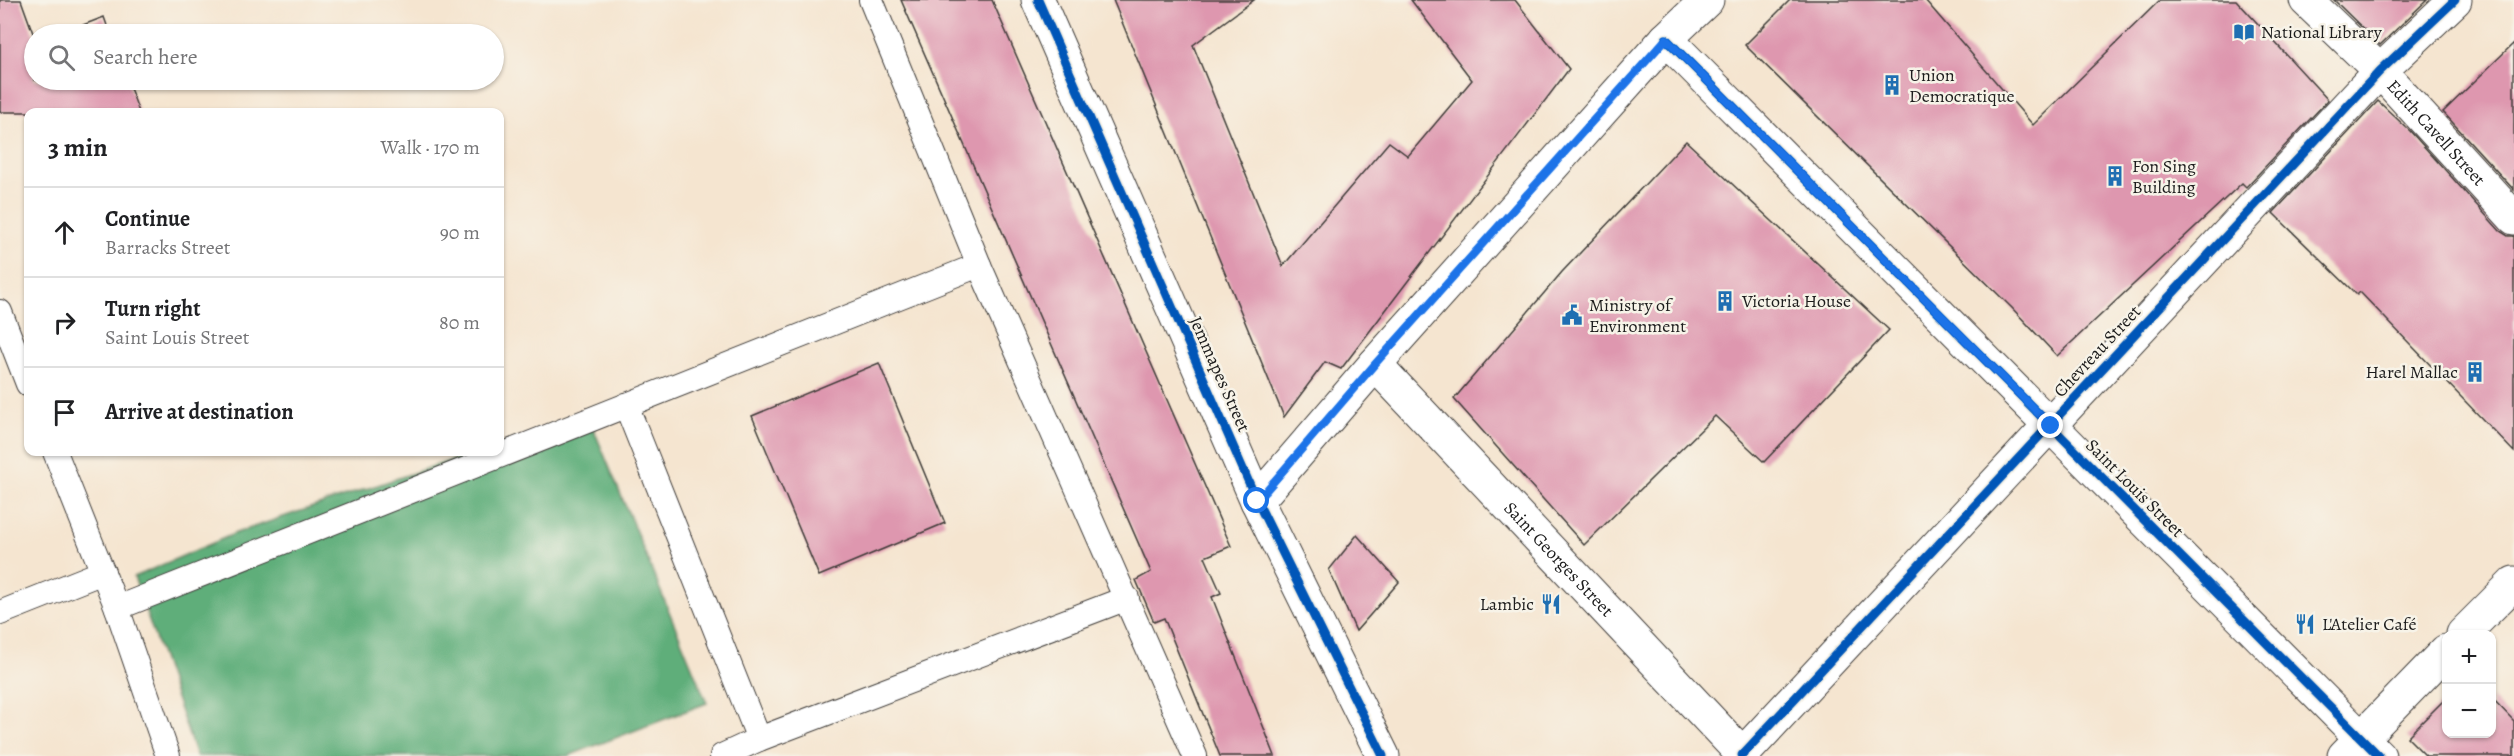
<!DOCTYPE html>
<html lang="en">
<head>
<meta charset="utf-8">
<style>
	body { margin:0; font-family:Alegreya,serif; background:#f2f2f2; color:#202124 }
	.controls { position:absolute; right:18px; bottom:18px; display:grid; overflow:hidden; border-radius:12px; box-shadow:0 2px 4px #0004 }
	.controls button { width:54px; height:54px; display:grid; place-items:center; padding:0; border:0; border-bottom:2px solid #e0e0e0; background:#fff; color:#202124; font:30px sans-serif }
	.stop { position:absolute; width:18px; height:18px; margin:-14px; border:4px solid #1a73e8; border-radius:50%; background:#fff }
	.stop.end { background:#1a73e8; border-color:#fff; box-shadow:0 2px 6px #0008 }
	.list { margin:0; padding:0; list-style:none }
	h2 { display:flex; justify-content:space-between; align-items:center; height:78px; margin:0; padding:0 24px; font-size:26px }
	h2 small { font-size:20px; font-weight:400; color:#757577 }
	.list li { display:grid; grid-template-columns:39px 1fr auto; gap:18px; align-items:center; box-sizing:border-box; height:90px; padding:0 24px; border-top:2px solid #e0e0e0 }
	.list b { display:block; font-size:22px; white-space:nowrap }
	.list p { margin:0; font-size:20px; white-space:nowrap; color:#757577 }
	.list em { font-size:20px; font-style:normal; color:#757577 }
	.icon { flex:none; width:33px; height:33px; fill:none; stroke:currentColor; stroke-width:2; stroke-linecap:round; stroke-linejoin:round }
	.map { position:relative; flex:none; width:2514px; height:756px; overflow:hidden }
	.search { position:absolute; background:#fff; box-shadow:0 2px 4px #0004; left:24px; top:24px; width:480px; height:66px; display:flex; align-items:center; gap:15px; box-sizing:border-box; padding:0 21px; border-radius:33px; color:#757577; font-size:22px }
	.panel { position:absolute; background:#fff; box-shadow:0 2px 4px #0004; left:24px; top:108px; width:480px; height:348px; border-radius:12px }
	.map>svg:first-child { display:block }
	.forest { fill:#5eae7a; stroke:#3d654b; stroke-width:1.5 }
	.building { fill:#de97af }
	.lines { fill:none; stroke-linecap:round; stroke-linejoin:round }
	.lane-casing { stroke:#3d3a37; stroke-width:26 }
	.street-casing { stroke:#3d3a37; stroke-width:35 }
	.secondary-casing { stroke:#3d3a37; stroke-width:35 }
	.lane { stroke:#fff; stroke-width:24 }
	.street { stroke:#fff; stroke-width:33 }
	.secondary { stroke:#fff; stroke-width:33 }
	.cycleway-casing { stroke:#f7f3e8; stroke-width:13 }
	.cycleway { stroke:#0057b8; stroke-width:9 }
	.route { stroke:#1a73e8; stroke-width:8 }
	.labels { text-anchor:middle; stroke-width:5; stroke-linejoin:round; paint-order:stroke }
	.poi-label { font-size:18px; fill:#1c1c1c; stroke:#f7f3e8; text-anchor:start }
	.street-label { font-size:18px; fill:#1c1c1c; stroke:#f7f3e8 }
</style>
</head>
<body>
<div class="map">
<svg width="2514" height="756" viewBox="0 0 2514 756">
	<rect width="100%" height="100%" fill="#f7f3e8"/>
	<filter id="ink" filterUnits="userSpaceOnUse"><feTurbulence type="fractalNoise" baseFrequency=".0167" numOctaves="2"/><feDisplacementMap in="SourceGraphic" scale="12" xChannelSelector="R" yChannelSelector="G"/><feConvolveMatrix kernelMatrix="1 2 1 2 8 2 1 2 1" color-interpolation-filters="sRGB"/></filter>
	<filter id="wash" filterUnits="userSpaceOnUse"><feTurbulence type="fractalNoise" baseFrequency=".008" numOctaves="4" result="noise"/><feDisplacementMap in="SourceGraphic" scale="24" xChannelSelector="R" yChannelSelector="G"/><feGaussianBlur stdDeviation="1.35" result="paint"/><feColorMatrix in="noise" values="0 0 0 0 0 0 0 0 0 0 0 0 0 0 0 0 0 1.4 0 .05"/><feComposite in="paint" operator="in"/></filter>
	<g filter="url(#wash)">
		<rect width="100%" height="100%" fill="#f5e5d0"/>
		<!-- forest -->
		<polygon class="forest" points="587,413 707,703 568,756 196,756 134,577 236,533 475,452 500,452"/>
		<g id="blocks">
			<!-- building -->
			<g class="building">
				<polygon points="0,0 21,0 34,36 34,80 127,80 139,112 0,112"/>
				<polygon points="901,0 992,0 1231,546 1205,557 1221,593 1212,597 1275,756 1220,756 1164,618 1154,622 1136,580 1151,572"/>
				<polygon points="1113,0 1254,0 1193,45 1283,266 1389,142 1408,156 1472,80 1411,0 1515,0 1569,69 1341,369 1325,362 1284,417"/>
				<polygon points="1790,0 1925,0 2033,125 2160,0 2236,0 2328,100 2246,187 2242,183 2057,356 2012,308 1745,45"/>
				<polygon points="2334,0 2427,0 2380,45"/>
				<polygon points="104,17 110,34 57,34 83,25"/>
				<polygon points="2514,43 2514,190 2443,112"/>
				<polygon points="2378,101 2410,131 2500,231 2508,236 2514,236 2514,452 2360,292 2357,295 2273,213"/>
				<polygon points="1686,141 1889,330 1764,462 1715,416 1584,545 1454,399 1562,272"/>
				<polygon points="879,363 945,523 819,576 752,416"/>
				<polygon points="1357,535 1399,582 1356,631 1329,570"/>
				<polygon points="2446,698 2446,734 2492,734 2492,698 2514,721 2514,756 2426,756 2407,737"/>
			</g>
		</g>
	</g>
	<g filter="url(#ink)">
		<use href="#blocks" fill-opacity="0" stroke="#3d3a37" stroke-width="1.5"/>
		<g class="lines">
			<!-- lane casing -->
			<g class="lane-casing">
				<g id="lane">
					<polyline points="871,0 979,265 1195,756"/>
					<polyline points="0,312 28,384"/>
					<polyline points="626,405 759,739"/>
					<polyline points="55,452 117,608 168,756"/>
					<polyline points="117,608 979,265"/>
					<polyline points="0,613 103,572"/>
					<polyline points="722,756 759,739 1127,598"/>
				</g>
			</g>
			<!-- street casing -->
			<g class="street-casing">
				<g id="street">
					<path id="s1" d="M2306 0 2380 71 2514 218"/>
					<polyline points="1666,39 2379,756"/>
					<polyline points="1742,755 2380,71 2455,0"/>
				</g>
			</g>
			<!-- secondary casing -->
			<g class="secondary-casing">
				<g id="secondary">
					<polyline points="1038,0 1257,501 1383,756"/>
					<path id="s2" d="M1375 364 1744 756"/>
					<polyline points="1257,501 1375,364 1666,39 1707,0"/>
					<polyline points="2463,634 2514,583"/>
					<polyline points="2344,756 2446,651"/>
				</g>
			</g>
			<!-- lane -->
			<use href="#lane" class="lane"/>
			<!-- street -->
			<use href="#street" class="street"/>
			<!-- secondary -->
			<use href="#secondary" class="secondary"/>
			<!-- cycleway casing -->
			<g class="cycleway-casing">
				<g id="cycleway">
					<polyline points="1038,0 1257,501 1383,756"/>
					<polyline points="1666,39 2379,756"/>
					<polyline points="1742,755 2380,71 2455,0"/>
				</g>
			</g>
			<!-- cycleway -->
			<use href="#cycleway" class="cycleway"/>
		</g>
	</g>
	<g class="lines" filter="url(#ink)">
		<!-- route -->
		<polyline class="route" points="1257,501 1375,364 1666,39 2051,426"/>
	</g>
	<!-- icons -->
	<defs>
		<g id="library-bare" transform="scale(1.62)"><path d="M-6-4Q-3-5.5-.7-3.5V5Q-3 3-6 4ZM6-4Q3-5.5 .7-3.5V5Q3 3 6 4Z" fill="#1f6fb2" stroke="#f7f3e8" stroke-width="2.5" paint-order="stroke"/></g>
		<g id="building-bare" transform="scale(1.62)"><path d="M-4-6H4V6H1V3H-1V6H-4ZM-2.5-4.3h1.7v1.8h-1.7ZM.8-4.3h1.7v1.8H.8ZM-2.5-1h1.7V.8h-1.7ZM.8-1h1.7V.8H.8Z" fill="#1f6fb2" stroke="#f7f3e8" stroke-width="2.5" paint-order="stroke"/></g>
		<g id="civic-bare" transform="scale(1.62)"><path d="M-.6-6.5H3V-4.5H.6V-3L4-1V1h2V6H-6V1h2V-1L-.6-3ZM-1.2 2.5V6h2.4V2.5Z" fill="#1f6fb2" stroke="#f7f3e8" stroke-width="2.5" paint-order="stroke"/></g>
		<g id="restaurant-bare" transform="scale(1.62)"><path d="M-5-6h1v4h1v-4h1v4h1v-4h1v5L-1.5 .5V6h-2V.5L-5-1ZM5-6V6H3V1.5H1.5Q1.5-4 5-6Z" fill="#1f6fb2" stroke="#f7f3e8" stroke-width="2.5" paint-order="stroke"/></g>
	</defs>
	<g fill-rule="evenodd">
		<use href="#library-bare" x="2244" y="32"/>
		<use href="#building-bare" x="1892" y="85"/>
		<use href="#building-bare" x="2115" y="176"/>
		<use href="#building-bare" x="1725" y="301"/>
		<use href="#civic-bare" x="1572" y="315"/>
		<use href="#building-bare" x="2475" y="372"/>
		<use href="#restaurant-bare" x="1551" y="604"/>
		<use href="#restaurant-bare" x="2305" y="624"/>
	</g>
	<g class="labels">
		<!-- poi labels -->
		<g class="poi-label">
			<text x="2261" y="38">National Library</text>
			<text x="1909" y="81">Union<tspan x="1909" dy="21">Democratique</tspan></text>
			<text x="2132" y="172">Fon Sing<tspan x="2132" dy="21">Building</tspan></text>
			<text x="1742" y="307">Victoria House</text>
			<text x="1589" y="311">Ministry of<tspan x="1589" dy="21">Environment</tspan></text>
			<text x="2458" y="378" text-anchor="end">Harel Mallac</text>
			<text x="1534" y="610" text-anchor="end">Lambic</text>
			<text x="2322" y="630">L'Atelier Café</text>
		</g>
		<!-- street labels -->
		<g class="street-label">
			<text dy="6" stroke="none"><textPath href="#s1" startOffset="186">Edith Cavell Street</textPath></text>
			<text transform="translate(2097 351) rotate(-47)" y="6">Chevreau Street</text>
			<text transform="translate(1220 374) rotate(66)" y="6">Jemmapes Street</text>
			<text transform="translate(2135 488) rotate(45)" y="6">Saint Louis Street</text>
			<text dy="6" stroke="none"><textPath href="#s2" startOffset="268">Saint Georges Street</textPath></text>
		</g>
	</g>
</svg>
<div class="controls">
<button>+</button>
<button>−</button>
</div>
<div class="stop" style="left:1257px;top:501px"></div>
<div class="stop end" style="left:2051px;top:426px"></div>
<div class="search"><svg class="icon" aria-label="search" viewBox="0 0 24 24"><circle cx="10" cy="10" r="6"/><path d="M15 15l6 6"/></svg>Search here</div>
<section class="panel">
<h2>3 min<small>Walk · 170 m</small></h2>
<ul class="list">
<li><svg class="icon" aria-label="ahead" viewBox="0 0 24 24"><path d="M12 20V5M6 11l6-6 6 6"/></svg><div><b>Continue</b><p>Barracks Street</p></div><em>90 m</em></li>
<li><svg class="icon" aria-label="right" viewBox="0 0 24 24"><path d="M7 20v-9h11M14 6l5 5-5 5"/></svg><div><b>Turn right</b><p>Saint Louis Street</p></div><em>80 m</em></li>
<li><svg class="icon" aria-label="arrive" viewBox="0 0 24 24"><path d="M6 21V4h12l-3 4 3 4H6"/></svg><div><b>Arrive at destination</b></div></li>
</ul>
</section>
</div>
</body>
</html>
